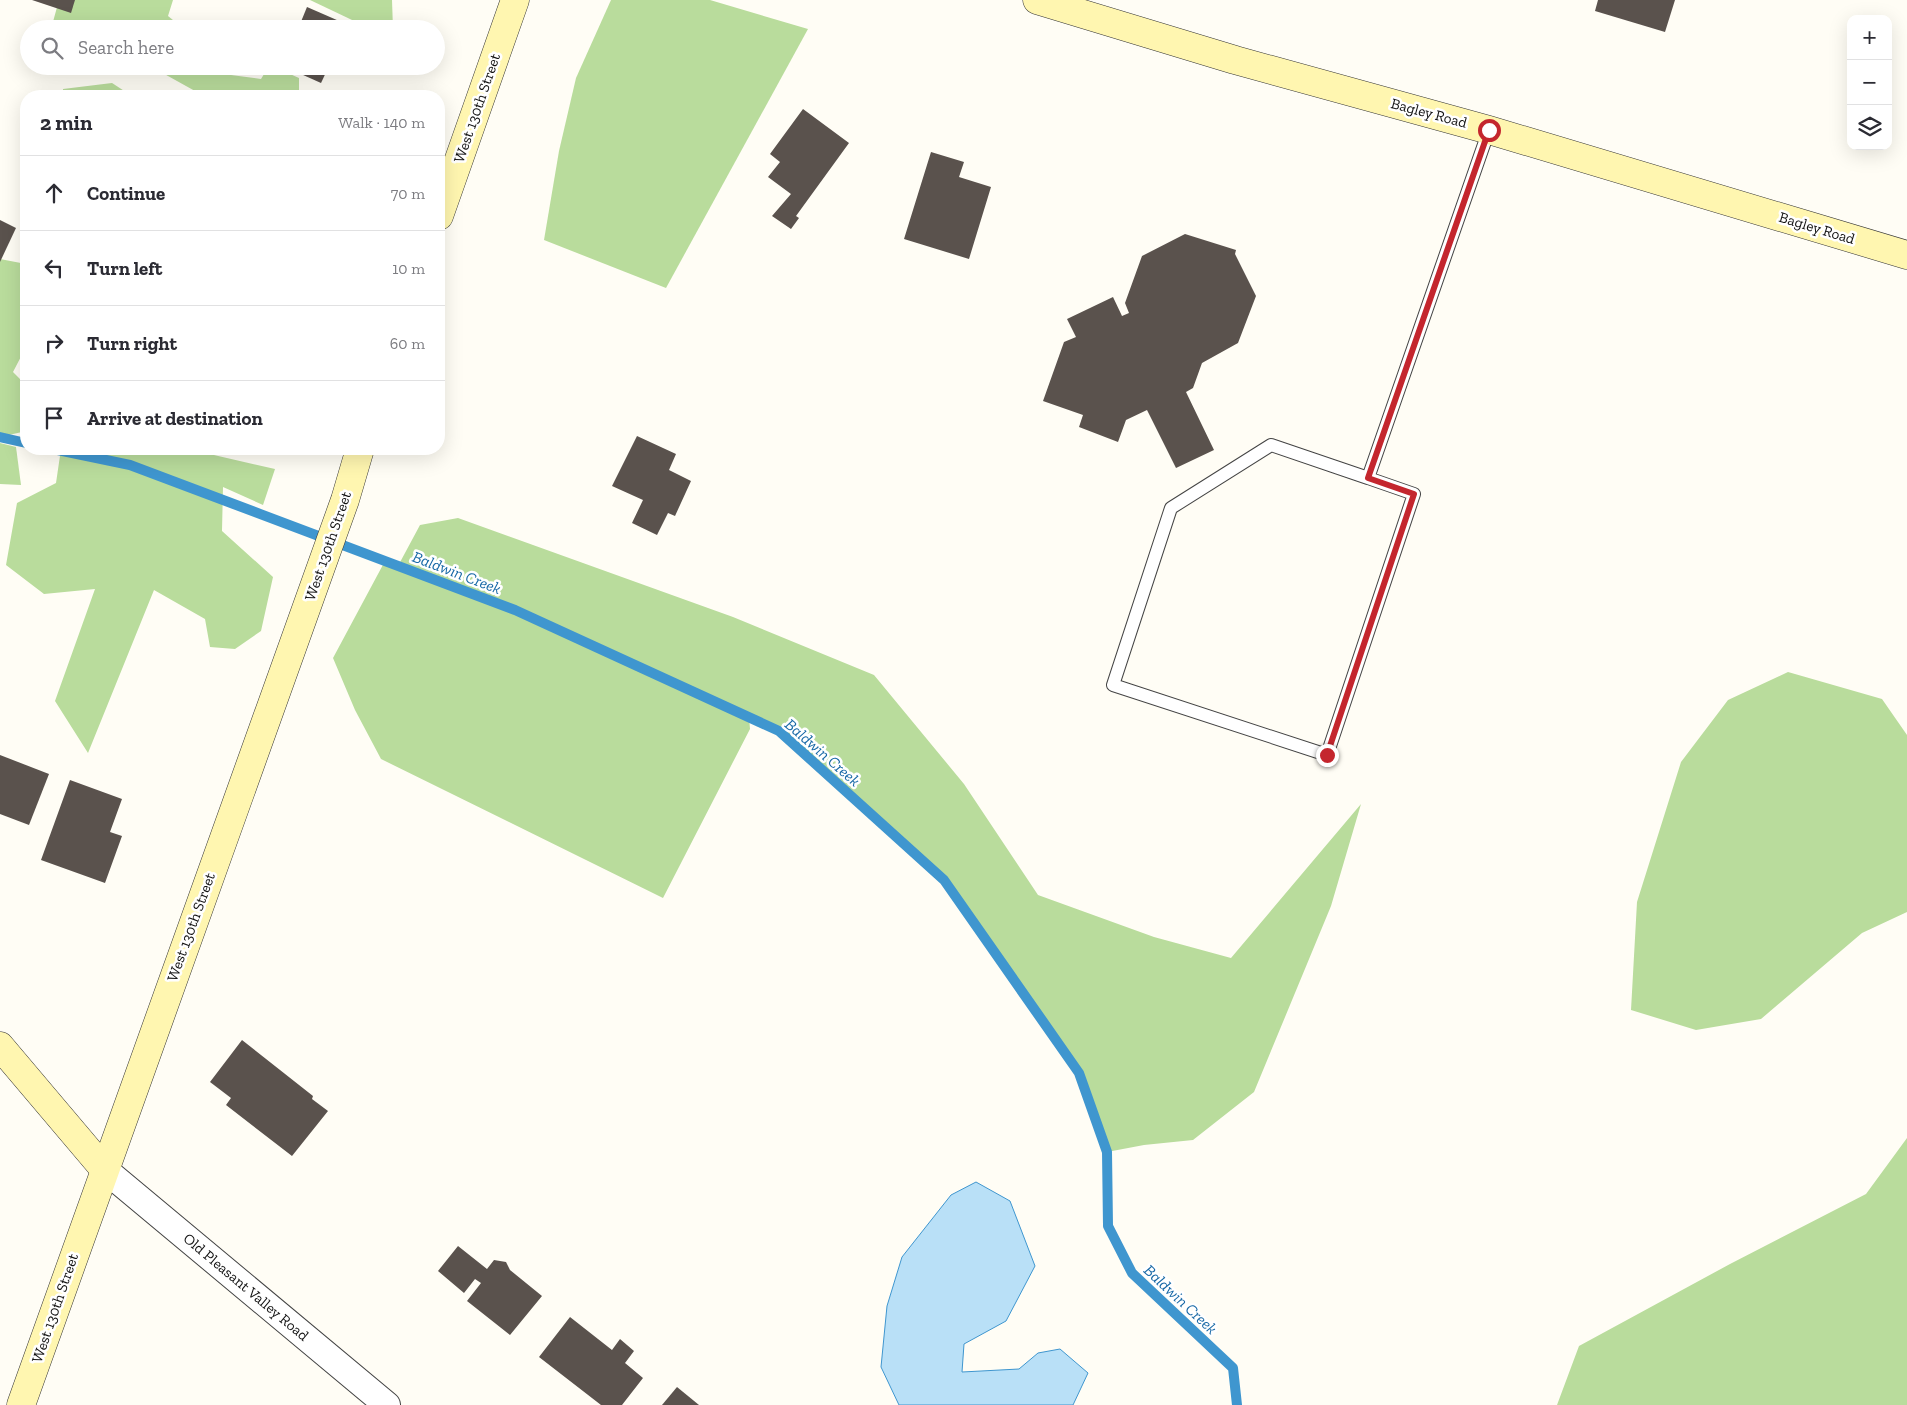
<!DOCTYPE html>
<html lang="en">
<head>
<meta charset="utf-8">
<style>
	body { margin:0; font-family:"Zilla Slab",serif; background:#f2f2f3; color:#2b2b33 }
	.controls { position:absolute; right:15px; top:15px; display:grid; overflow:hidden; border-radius:10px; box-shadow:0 5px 20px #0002 }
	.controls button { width:45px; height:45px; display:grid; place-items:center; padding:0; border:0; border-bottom:1px solid #e1e1e2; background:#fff; color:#2b2b33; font:25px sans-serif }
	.stop { position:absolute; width:15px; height:15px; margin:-11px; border:4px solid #c4262e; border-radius:50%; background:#fff }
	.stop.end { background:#c4262e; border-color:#fff; box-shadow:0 1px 5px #0008 }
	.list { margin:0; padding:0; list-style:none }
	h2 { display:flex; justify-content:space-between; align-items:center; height:65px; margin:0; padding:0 20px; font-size:21px }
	h2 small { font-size:16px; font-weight:400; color:#7c7c81 }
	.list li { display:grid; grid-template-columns:32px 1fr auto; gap:15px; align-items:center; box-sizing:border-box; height:75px; padding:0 20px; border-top:1px solid #e1e1e2 }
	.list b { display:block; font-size:19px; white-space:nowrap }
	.list em { font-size:16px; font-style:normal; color:#7c7c81 }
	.icon { flex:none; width:28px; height:28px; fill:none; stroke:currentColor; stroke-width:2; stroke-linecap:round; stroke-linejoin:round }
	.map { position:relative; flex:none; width:1907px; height:1405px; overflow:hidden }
	.search { position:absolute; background:#fff; box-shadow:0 5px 20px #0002; left:20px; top:20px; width:425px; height:55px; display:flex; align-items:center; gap:12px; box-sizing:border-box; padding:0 18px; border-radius:28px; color:#7c7c81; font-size:19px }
	.panel { position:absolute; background:#fff; box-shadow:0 5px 20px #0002; left:20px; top:90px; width:425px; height:365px; border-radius:20px }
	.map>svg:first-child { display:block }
	.forest { fill:#b9dc9c }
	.water { fill:#b9e0f7; stroke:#3f96cf }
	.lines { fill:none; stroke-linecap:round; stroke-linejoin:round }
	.stream { stroke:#3f96cf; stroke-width:10 }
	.building { fill:#5a524d }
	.lane-casing { stroke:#444; stroke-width:14 }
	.street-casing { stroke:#444; stroke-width:28 }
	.secondary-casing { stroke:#333; stroke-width:29 }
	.lane { stroke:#fff; stroke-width:12 }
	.street { stroke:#fff; stroke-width:26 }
	.secondary { stroke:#fff6b0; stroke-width:28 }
	.route { stroke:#c4262e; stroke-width:6 }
	.labels { text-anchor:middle; stroke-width:5; stroke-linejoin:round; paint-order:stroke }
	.street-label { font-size:15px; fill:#111; stroke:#fff }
	.water-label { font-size:16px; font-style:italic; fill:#1768a6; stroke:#fff }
</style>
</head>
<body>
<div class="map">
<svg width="1907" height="1405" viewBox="0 0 1907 1405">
	<rect width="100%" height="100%" fill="#fffdf5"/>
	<!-- forest -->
	<g class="forest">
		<polygon points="59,0 173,0 168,16 184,29 51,29"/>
		<polygon points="310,0 392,0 393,29 371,29"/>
		<polygon points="611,0 710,0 808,29 666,288 544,240 559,151 576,78"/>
		<polygon points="150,66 220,66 231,75 261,79 269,66 272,66 299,78 299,96 204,96"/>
		<polygon points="112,83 132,96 63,96 63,89"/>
		<polygon points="0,259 26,264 26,347 13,372 26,385 26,427 22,432 0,437"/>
		<polygon points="0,443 16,447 21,485 0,484"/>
		<polygon points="61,449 188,449 275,469 263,505 223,487 222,531 273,577 261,631 235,649 210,647 205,619 154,590 88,753 55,701 95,589 44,594 6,565 17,503 56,483"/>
		<polygon points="458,518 733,617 874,675 964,784 1038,895 1154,937 1231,958 1361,804 1331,906 1254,1092 1193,1140 1144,1145 1107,1152 1079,1073 944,880 779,731 749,717 750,729 663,898 381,759 355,710 333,658 385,561 398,566 420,525"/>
		<polygon points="1788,672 1882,699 1907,735 1907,912 1862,933 1761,1019 1696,1030 1631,1010 1637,902 1681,762 1728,700"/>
		<polygon points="1907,1138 1907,1405 1557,1405 1579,1346 1730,1264 1866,1194"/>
	</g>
	<!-- water -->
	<polygon class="water" points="976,1182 1010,1201 1035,1266 1006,1321 964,1344 962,1372 1019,1369 1038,1353 1060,1349 1088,1373 1073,1405 899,1405 881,1367 887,1306 902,1257 951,1195"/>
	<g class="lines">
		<!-- stream -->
		<g class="stream">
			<polyline points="0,437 26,443"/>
			<polyline points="53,449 130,465 515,610 779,731 944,880 1079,1073 1107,1152 1108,1226 1132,1273 1233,1368 1237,1405"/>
		</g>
	</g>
	<!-- building -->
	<g class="building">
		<polygon points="32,0 75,0 71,13"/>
		<polygon points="1598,0 1675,0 1665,32 1595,11"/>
		<polygon points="307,7 346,24 344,29 298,29"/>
		<polygon points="206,66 226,66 223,73"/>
		<polygon points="283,66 329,66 321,83"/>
		<polygon points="803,109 849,143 796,216 799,218 791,229 772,216 791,194 768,177 780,162 770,154"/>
		<polygon points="931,152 964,162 959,177 991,187 969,259 904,239"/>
		<polygon points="0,220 16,228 0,262"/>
		<polygon points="1185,234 1236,250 1235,254 1256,296 1238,343 1202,363 1193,388 1186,392 1214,450 1176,468 1147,410 1126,420 1118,442 1079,427 1083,415 1043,401 1064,342 1076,337 1067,319 1113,297 1122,316 1129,313 1125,303 1142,256"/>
		<polygon points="637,436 676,454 669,470 691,481 675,516 668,513 657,535 632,523 643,500 612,486"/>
		<polygon points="0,755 49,774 29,825 0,814"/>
		<polygon points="70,780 122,799 110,832 122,836 105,883 41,860"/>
		<polygon points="242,1040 313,1096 312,1099 328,1111 292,1156 226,1105 231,1098 210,1082"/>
		<polygon points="458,1246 487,1269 494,1260 506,1262 510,1270 542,1296 510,1335 467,1301 481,1283 475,1279 464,1293 438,1271"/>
		<polygon points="570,1317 612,1350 620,1339 634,1351 625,1363 643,1378 622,1405 601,1405 539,1357"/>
		<polygon points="677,1387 699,1405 662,1405"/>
	</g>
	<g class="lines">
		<!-- lane casing -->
		<g class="lane-casing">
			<polyline id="lane" points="1368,478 1271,445 1171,508 1113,685 1327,755 1414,494 1368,478 1489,130"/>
		</g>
		<!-- street casing -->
		<g class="street-casing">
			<polyline id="street" points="104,1169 387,1405"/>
		</g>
		<!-- secondary casing -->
		<g class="secondary-casing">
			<g id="secondary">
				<polyline points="1037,0 1235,60 1489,130 1907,255"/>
				<polyline points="439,216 515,0"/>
				<polyline points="0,1046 104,1169"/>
				<polyline points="21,1405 345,500 360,449"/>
			</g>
		</g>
		<!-- lane -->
		<use href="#lane" class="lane"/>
		<!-- street -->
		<use href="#street" class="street"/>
		<!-- secondary -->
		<use href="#secondary" class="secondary"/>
	</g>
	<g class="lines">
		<!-- route -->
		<polyline class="route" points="1327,755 1414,494 1368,478 1489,130"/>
	</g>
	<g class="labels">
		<!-- street labels -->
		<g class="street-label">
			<text transform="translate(477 108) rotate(-71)" y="5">West 130th Street</text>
			<text transform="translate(1429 113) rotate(15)" y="5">Bagley Road</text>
			<text transform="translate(1817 228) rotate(17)" y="5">Bagley Road</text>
			<text transform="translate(328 546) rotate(-71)" y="5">West 130th Street</text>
			<text transform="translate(191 927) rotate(-70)" y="5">West 130th Street</text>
			<text transform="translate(246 1287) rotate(40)" y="5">Old Pleasant Valley Road</text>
			<text transform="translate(55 1308) rotate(-71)" y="5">West 130th Street</text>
		</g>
		<!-- water labels -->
		<g class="water-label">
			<text transform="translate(457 572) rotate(21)" y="6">Baldwin Creek</text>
			<text transform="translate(823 752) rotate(41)" y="6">Baldwin Creek</text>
			<text transform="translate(1181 1299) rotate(43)" y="6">Baldwin Creek</text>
		</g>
	</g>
</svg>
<div class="controls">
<button>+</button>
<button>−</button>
<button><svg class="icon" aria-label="layers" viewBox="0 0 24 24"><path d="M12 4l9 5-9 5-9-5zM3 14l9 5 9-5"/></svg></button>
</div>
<div class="stop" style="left:1489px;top:130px"></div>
<div class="stop end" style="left:1327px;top:755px"></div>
<div class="search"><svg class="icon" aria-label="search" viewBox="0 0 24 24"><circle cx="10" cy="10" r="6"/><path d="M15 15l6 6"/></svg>Search here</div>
<section class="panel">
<h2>2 min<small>Walk · 140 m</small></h2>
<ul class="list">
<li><svg class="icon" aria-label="ahead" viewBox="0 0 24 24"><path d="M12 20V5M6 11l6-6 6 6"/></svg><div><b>Continue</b></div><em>70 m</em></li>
<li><svg class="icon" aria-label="left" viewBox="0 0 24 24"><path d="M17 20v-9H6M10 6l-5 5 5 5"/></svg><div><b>Turn left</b></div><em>10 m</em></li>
<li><svg class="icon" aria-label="right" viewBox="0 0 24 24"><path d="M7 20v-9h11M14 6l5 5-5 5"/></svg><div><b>Turn right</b></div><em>60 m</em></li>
<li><svg class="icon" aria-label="arrive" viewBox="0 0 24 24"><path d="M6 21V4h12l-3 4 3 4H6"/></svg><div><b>Arrive at destination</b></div></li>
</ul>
</section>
</div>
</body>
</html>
